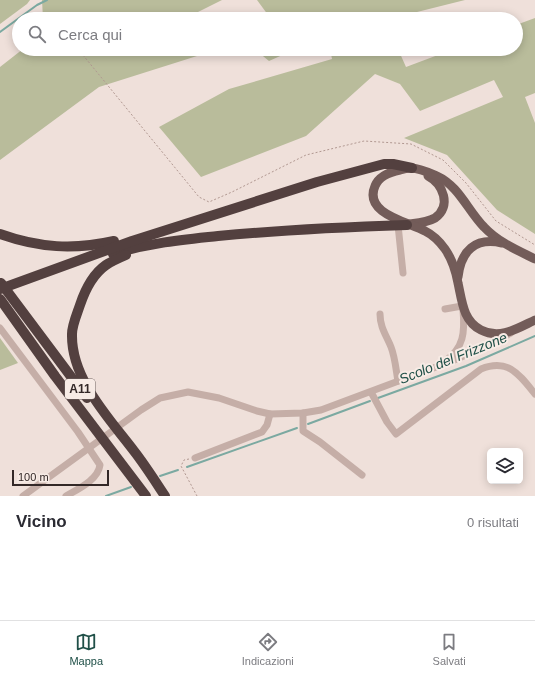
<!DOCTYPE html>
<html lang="it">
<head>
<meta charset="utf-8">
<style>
	body { margin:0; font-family:Arial,sans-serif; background:#f7f7f7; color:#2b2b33 }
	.controls { position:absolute; right:12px; bottom:12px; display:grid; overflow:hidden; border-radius:6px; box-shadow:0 2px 10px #0003 }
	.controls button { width:36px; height:36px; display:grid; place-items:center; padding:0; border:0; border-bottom:1px solid #e1e1e2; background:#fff; color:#2b2b33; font:20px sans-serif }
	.scale { position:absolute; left:12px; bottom:10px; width:97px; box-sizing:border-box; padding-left:4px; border:2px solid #332827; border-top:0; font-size:11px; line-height:14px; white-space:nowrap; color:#332827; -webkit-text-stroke:3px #f7ebe5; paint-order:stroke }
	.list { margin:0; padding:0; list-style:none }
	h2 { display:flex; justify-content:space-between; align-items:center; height:52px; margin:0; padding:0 16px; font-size:17px }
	h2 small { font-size:13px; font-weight:400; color:#7c7c81 }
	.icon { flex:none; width:22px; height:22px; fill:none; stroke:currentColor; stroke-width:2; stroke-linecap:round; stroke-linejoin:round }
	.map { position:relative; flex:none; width:535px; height:496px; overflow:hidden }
	.search { position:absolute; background:#fff; box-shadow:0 2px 10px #0003; left:12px; right:12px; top:12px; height:44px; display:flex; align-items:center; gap:10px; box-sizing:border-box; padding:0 14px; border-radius:22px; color:#7c7c81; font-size:15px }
	.sheet { height:124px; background:#fff }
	nav { display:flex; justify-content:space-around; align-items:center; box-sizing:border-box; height:56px; border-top:1px solid #e1e1e2; background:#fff; font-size:11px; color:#7c7c81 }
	nav a { display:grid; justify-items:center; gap:2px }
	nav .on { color:#205048 }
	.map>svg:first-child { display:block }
	.green { fill:#b9bc9b }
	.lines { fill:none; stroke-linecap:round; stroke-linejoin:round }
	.stream { stroke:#7ba9a1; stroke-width:2 }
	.path { stroke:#b19891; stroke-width:1; stroke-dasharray:2 2; stroke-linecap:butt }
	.minor { stroke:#c5aea7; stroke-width:7 }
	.major { stroke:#735c59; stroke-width:9 }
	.highway { stroke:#53403f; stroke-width:10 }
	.labels { text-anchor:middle; stroke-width:4; stroke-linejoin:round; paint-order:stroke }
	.shield { fill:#f7ebe5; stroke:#6e6260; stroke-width:1 }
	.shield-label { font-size:12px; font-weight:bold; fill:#332827 }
	.water-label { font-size:14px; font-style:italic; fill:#205048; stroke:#f7ebe5 }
</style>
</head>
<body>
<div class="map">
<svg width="535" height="496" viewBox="0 0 535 496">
	<rect width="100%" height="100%" fill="#efe0da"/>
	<!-- green -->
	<g class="green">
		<polygon points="0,0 30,0 27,4 0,24"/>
		<polygon points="42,0 222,0 188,17 188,19 43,19"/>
		<polygon points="257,0 465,0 389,19 271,19"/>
		<polygon points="535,18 535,93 525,97 535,123 535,234 497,210 447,155 404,138 503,97 494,80 420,111 400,84 375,74 306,136 201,177 159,127 229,89 332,59 330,49 398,49 406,67 454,49 516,49 516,25"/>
		<polygon points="23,49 195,49 197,56 99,87 0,160 0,67"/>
		<polygon points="264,49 296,49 269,61 258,52"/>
		<polygon points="0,338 18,363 0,370"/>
	</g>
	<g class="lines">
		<!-- stream -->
		<g class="stream">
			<polyline points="0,32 37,5 47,0"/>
			<polyline points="378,398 466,366 535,336"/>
			<polyline points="308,424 370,401"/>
			<polyline points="187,467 297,428"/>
			<polyline points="160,476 178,470"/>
			<polyline points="106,496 131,487"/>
		</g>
		<!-- path -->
		<g class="path">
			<polyline points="50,15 53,19"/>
			<polyline points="78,49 199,197 209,202 232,192 306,155 364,141 411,144 443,160 466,183 496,221 535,245"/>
			<polyline points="189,459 184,460 181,466 197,496"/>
		</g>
		<!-- minor -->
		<g class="minor">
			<polyline points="398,225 403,273"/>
			<polyline points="445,309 462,306"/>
			<path d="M380 314C380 327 386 335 391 347 395 357 396 370 398 381"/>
			<path d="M0 328 78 432 100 465C98 480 78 489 66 496"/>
			<path d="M445 361C464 348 465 332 463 310"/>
			<path d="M371 392 387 422 396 434 481 369C508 358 519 374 535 394"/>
			<polyline points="303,413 303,431 320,442 362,475"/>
			<polyline points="195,458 262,432 267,425 270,414"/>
			<polyline points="23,496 141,410 160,398 188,392 219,398 257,411 270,414 303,413 321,410 452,361 484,347 511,333"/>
		</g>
		<!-- major -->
		<g class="major">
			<path d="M410 224C418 223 428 222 435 218 452 206 443 184 428 176"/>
			<path d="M535 259C517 250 498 242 484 227 468 211 459 186 437 176 430 173 419 168 411 168 408 168 403 169 400 170 390 172 379 176 375 186 363 214 409 222 425 231 433 235 440 242 445 249 452 259 456 272 458 283 462 301 463 321 481 330 500 340 518 328 535 320"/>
			<path d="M458 277C461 251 475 237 502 243"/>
		</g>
		<!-- highway -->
		<g class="highway">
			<path d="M0 234C39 248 74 250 114 241"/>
			<path d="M113 254C148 243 182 240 218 236 281 230 344 227 407 225"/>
			<path d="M126 255C119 258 112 261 106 265 93 274 85 290 80 305 77 314 72 325 72 334 71 379 109 418 134 451 145 465 155 481 165 496"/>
			<polyline points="1,283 87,398"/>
			<polyline points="0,289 132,241 317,182 384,164 393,164 412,168"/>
			<polyline points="0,299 55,376 146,496"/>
		</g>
	</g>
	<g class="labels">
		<!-- shield labels -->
		<rect class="shield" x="65" y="379" width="30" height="20" rx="3"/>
		<g class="shield-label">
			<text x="80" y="393">A11</text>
		</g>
		<!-- water labels -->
		<g class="water-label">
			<text transform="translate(453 358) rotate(-22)" y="5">Scolo del Frizzone</text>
		</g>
	</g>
</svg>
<div class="controls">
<button><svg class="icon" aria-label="layers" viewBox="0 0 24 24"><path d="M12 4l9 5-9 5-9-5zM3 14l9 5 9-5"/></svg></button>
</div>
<div class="scale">100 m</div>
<div class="search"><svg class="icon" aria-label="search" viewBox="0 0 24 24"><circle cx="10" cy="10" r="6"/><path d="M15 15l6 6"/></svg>Cerca qui</div>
</div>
<section class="sheet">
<h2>Vicino<small>0 risultati</small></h2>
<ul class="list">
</ul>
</section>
<nav>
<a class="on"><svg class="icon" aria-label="map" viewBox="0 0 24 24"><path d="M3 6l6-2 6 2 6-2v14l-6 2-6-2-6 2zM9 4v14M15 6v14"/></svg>Mappa</a>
<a><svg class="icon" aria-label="directions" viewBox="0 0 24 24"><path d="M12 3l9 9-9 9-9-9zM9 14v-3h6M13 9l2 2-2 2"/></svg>Indicazioni</a>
<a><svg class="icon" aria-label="saved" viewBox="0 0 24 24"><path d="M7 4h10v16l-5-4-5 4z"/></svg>Salvati</a>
</nav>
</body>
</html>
